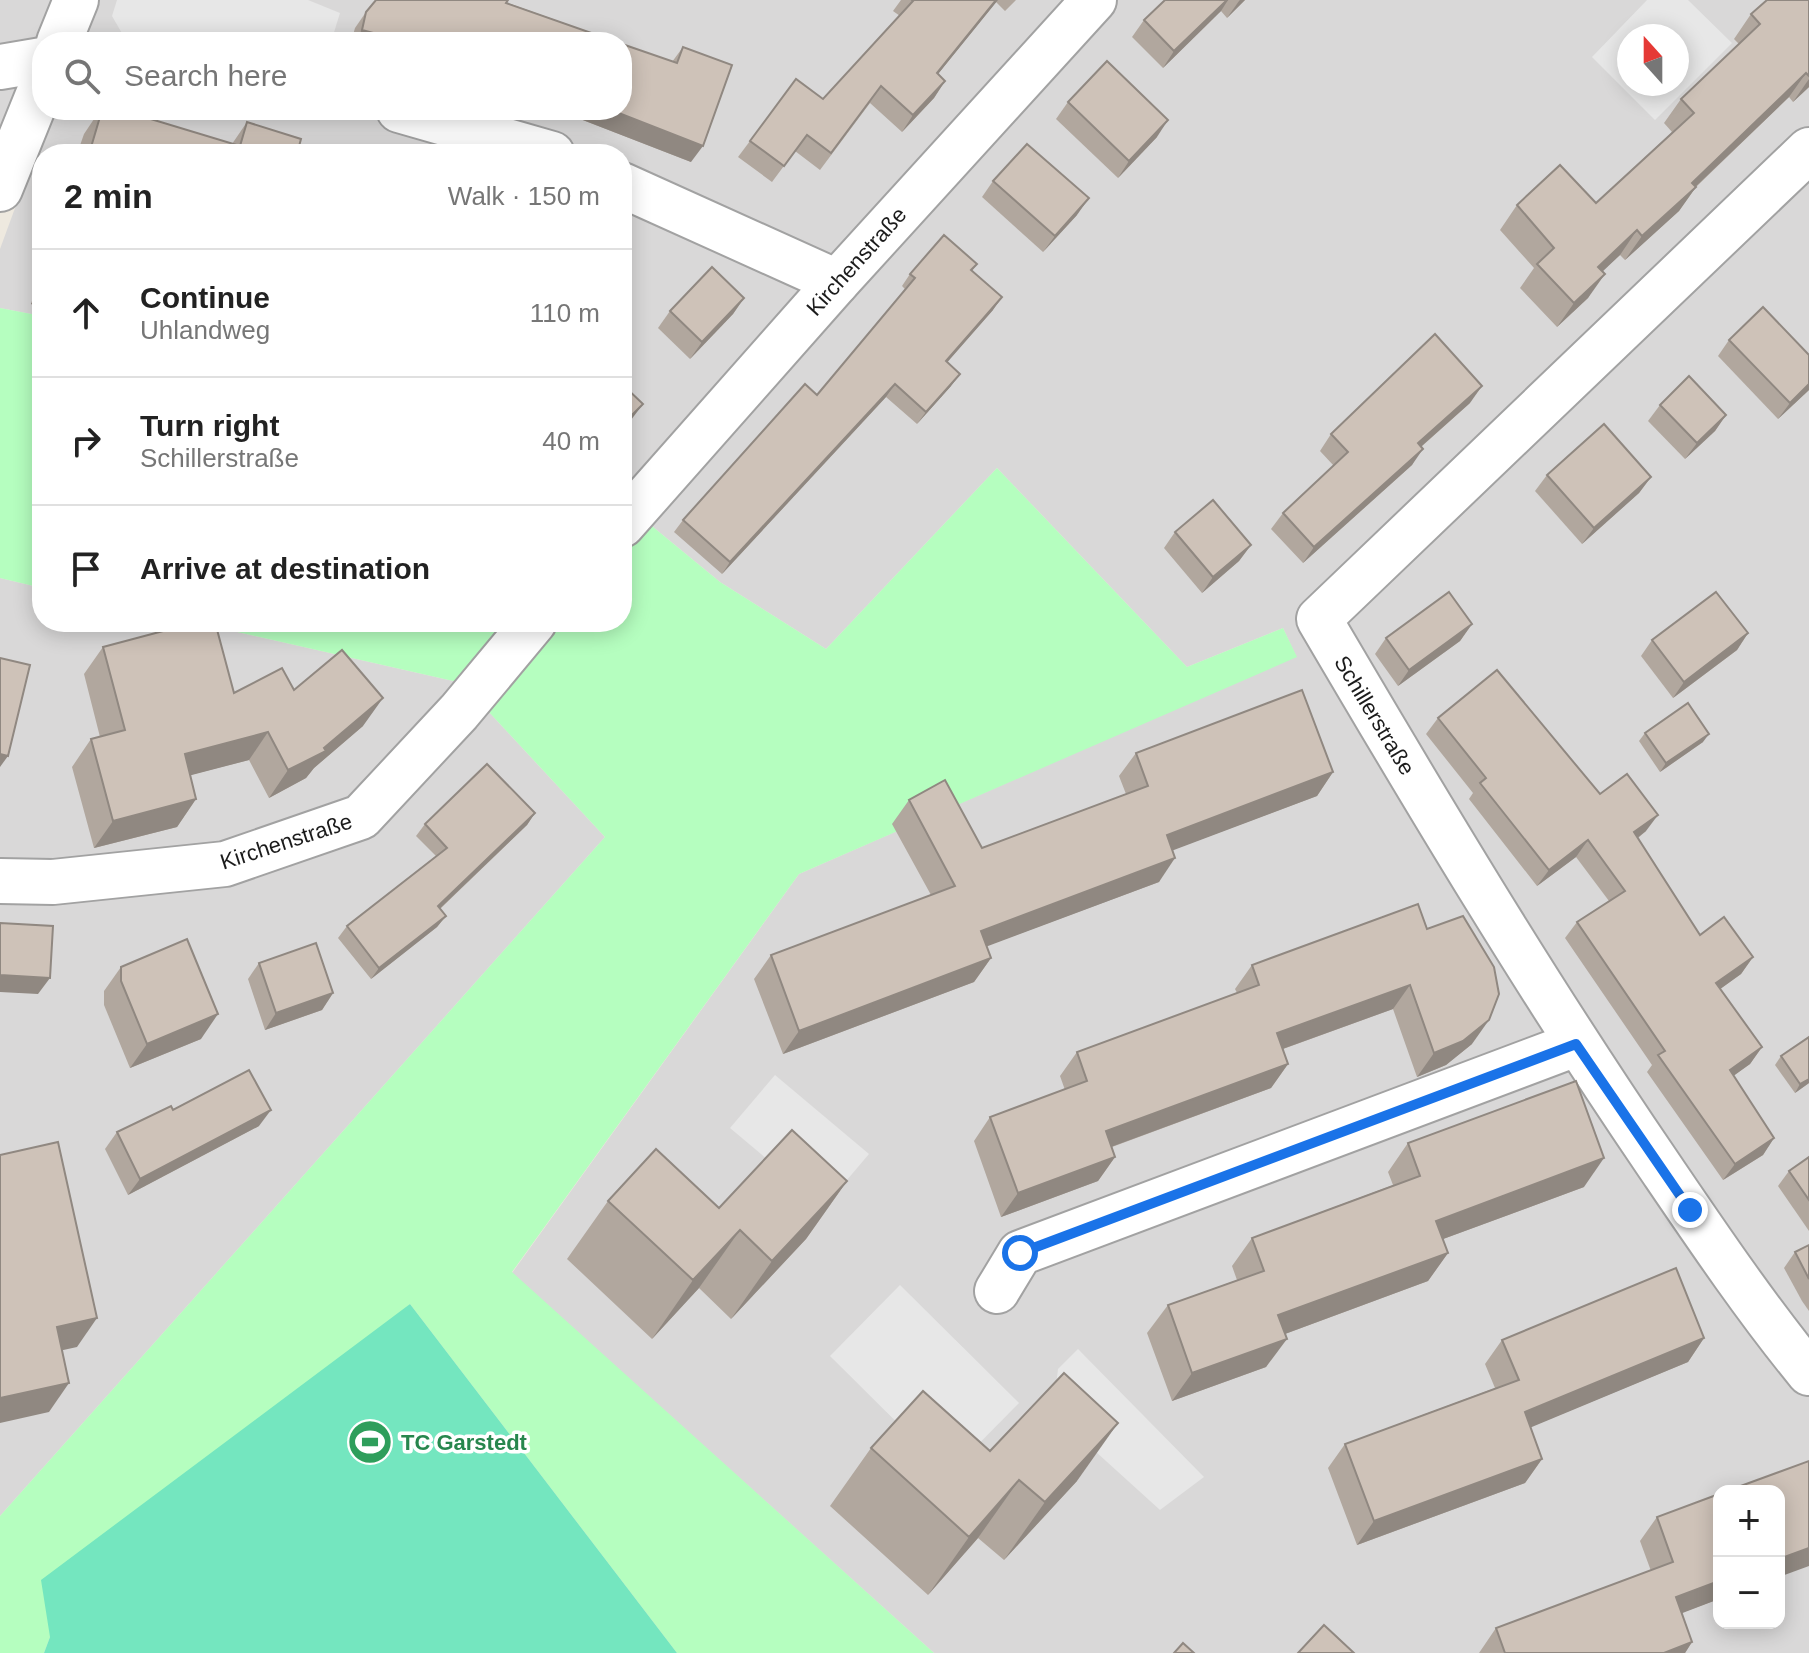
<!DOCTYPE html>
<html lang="en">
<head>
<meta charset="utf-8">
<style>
	body { margin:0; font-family:Helvetica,sans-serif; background:#f6f6f6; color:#222 }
	.controls { position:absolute; right:24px; bottom:24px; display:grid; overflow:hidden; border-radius:16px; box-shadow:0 4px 20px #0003 }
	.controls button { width:72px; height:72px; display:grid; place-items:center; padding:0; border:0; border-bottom:2px solid #e0e0e0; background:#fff; color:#222; font:40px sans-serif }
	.compass { position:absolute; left:1617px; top:24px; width:72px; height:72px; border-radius:50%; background:#fff; box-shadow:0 4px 20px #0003; rotate:339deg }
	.stop { position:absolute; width:24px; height:24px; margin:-18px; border:6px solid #1a73e8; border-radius:50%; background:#fff }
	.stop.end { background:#1a73e8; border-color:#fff; box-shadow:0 2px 8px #0008 }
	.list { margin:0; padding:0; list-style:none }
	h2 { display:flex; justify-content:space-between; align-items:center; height:104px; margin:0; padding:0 32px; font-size:34px }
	h2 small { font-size:26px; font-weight:400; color:#767676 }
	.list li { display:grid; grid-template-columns:52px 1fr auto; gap:24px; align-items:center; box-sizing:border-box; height:128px; padding:0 32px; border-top:2px solid #e0e0e0 }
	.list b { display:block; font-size:30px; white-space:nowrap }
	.list p { margin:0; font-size:26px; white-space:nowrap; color:#767676 }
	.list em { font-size:26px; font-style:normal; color:#767676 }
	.icon { flex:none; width:44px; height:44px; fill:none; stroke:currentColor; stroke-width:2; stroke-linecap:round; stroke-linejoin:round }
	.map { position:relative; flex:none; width:1809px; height:1653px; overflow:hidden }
	.search { position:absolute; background:#fff; box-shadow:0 4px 20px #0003; left:32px; top:32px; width:600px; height:88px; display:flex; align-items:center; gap:20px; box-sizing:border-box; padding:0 28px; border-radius:32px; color:#767676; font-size:30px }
	.panel { position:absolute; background:#fff; box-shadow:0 4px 20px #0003; left:32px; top:144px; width:600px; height:488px; border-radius:32px }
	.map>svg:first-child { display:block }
	.residential { fill:#d9d8d8; fill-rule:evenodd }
	.park { fill:#b5febf }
	.pitch { fill:#74e6bf }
	.parking { fill:#e7e7e7; fill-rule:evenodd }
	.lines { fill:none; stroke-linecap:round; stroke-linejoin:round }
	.minor-casing { stroke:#a2a2a2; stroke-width:48 }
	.minor { stroke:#fff; stroke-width:44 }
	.wall { fill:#b1a79e }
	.shaded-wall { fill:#908881 }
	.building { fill:#cec2b8; stroke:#908881; stroke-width:2 }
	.route { stroke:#1a73e8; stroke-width:10 }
	.labels { text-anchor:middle; stroke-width:7; stroke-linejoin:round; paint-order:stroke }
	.street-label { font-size:22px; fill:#1b1b1b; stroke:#fff }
	.leisure-label { font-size:22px; font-weight:bold; fill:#27864d; stroke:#fff; text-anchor:start }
</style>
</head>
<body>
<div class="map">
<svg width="1809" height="1653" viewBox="0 0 1809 1653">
	<rect width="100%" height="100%" fill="#eee9df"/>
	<!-- residential -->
	<g class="residential">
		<polygon points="0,0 56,0 0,130"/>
		<path d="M93 0H1809V1653H934L512 1273 799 874 1296 656 1283 628 1187 667 997 468 826 649 720 582 636 513 622 508V154H42V316L0 308V249L51 110H622V42H76ZM1629 36H1677V84H1629ZM1719 1491H1779V1623H1719Z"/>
		<polygon points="0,578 42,588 42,622 193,622 462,683 605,837 0,1516"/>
	</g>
	<!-- park -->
	<g class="park">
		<polygon points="0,308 42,316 42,588 0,578"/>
		<polygon points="997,468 1187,667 1283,628 1297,657 799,874 512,1272 934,1653 677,1653 410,1304 50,1637 44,1653 0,1653 0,1516 605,837 462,683 193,622 622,622 622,508 636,513 720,582 826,649"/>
	</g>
	<!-- pitch -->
	<polygon class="pitch" points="410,1304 677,1653 44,1653 50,1637 41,1580"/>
	<!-- parking -->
	<g class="parking">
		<polygon points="117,0 308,0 340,13 331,42 127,42 112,16"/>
		<path d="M1647 0H1688L1732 43 1655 120 1592 57ZM1629 36H1677V84H1629Z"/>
		<polygon points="775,1075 869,1154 824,1207 730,1128"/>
		<polygon points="900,1285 1019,1403 949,1474 830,1356"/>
		<polygon points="1078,1349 1204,1477 1160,1510 1053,1413 1058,1369"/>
	</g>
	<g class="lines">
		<!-- minor casing -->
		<g class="minor-casing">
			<g id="minor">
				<polyline points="59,42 76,0"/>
				<polyline points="0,67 42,60"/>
				<polyline points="399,110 552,154"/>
				<path d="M1809 150 1319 619C1427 803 1536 985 1656 1161 1705 1233 1754 1306 1809 1373"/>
				<polyline points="622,185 837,282"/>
				<polyline points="0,189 42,85"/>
				<polyline points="622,525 837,282 1094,0"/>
				<polyline points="0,881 53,882 225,864 361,817 459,712 534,622"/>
				<polyline points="997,1291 1020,1253 1576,1044"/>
			</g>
		</g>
		<!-- minor -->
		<use href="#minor" class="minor"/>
	</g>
	<!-- wall -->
	<g class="wall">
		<polygon points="901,0 1016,0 1005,11 996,2 938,74 945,81 934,98 902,132 870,103 820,170 795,151 772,182 738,157 750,141 823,99 900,16 893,11"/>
		<polygon points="1165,0 1245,0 1227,18 1221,11 1163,68 1132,37 1144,20"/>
		<polygon points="1809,0 1809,87 1793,102 1789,97 1696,187 1679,211 1625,260 1620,255 1602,271 1588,298 1557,327 1520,288 1534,268 1500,230 1517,205 1596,203 1672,132 1664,123 1681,99 1739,44 1734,39 1751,14"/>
		<polygon points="508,3 617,42 351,42 355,28 366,12"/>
		<polygon points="683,47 691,162 557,110 622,110 672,62"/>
		<polygon points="1068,102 1157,137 1118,178 1056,119"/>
		<polygon points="100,110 121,110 232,144 247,122 297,154 77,154 84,134"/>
		<polygon points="993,181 1077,215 1043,252 982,197"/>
		<polygon points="977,264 972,271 993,310 947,362 951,386 917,424 886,397 722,574 674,532 683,520 817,395 905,289 902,286 910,274"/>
		<polygon points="42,268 42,308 31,304"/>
		<polygon points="744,298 733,314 690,359 658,328 670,311"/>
		<polygon points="1729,340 1809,390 1778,419 1718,356"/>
		<polygon points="1470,403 1421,447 1412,465 1303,563 1271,529 1283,513 1334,466 1320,451 1331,434"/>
		<polygon points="1660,405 1726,415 1715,431 1685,459 1648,421"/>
		<polygon points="1547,475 1651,477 1639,493 1582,544 1535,491"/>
		<polygon points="1175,532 1251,545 1239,561 1202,593 1164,548"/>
		<polygon points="1472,624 1460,641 1398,686 1375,654 1386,638"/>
		<polygon points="1748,633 1737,650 1673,698 1641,656 1652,640"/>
		<polygon points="103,647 234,693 294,690 363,726 314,768 306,778 269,798 249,760 190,775 196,799 177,827 94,848 72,767 91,739 100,737 84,674"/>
		<polygon points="1438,718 1600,794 1646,831 1638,838 1700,935 1753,957 1741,974 1720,989 1762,1047 1750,1064 1733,1076 1774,1138 1763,1155 1723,1180 1647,1072 1652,1065 1565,938 1577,922 1609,901 1576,857 1537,886 1469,799 1473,793 1426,734"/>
		<polygon points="1645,733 1703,742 1660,772 1639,741"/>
		<polygon points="1136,753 1333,772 1317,796 1172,850 1159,882 986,946 991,958 974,982 783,1054 754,979 771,955 931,895 892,824 909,800 982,848 1126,794 1119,776"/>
		<polygon points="535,813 527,825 440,909 446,916 437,927 371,979 338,938 347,926 436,856 416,836 425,824"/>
		<polygon points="1418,904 1472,1044 1446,1065 1417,1077 1393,1009 1283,1049 1288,1064 1271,1088 1112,1147 1115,1157 1098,1181 1001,1217 974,1141 990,1117 1065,1090 1060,1076 1077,1052 1237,993 1235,989 1252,965"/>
		<polygon points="259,963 333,993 322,1010 265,1030 248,979"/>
		<polygon points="121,967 201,1039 130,1068 104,1005 104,991"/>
		<polygon points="1809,1037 1809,1083 1795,1093 1775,1065 1781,1056"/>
		<polygon points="173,1110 259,1126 128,1195 105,1149 117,1132"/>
		<polygon points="1408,1143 1584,1187 1443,1239 1448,1253 1428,1281 1285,1334 1266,1367 1172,1401 1147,1333 1168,1305 1237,1280 1232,1266 1252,1238 1393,1185 1388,1172"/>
		<polygon points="1809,1157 1809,1231 1778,1186 1789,1171"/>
		<polygon points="847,1181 806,1239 731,1319 699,1288 652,1339 567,1259 608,1201 719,1208"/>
		<polygon points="1809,1245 1809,1311 1802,1301 1784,1268 1795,1252"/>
		<polygon points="1704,1338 1688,1362 1530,1427 1542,1459 1525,1483 1357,1545 1328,1468 1345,1444 1495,1388 1485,1364 1502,1340"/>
		<polygon points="871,1448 990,1451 1077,1481 1004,1560 978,1538 928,1595 830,1506"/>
		<polygon points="1657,1517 1719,1599 1681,1613 1692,1642 1685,1653 1479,1653 1496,1628 1651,1571 1640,1541"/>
	</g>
	<!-- shaded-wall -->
	<g class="shaded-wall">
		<polygon points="996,0 998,0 925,90 937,73"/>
		<polygon points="1227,0 1228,0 1221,11 1163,68 1174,51"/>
		<polygon points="1240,0 1245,0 1227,18 1239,1"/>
		<polygon points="362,30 407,42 353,42"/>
		<polygon points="1806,73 1789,97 1691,191 1696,187 1679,211 1625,260 1642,236 1692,183"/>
		<polygon points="1809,79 1809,87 1793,102"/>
		<polygon points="945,81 934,98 902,132 913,115"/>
		<polygon points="557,110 611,110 703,146 691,162"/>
		<polygon points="1168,120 1157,137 1118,178 1129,161"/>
		<polygon points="1089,198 1077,215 1043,252 1055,236"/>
		<polygon points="1637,230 1620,255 1581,292 1598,267"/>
		<polygon points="1605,274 1588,298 1557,327 1574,303"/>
		<polygon points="42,288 42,308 31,304"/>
		<polygon points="1002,297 993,310 937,374 946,361"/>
		<polygon points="744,298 733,314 690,359 702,342"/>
		<polygon points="960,374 951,386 917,424 926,412"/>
		<polygon points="895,384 886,397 722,574 730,562"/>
		<polygon points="1809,384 1809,390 1778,419 1790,403"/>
		<polygon points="1482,386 1470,403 1406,460 1418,443"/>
		<polygon points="643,404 631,420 622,430 622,425"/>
		<polygon points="1726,415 1715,431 1685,459 1697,443"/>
		<polygon points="1423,449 1412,465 1303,563 1314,547"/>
		<polygon points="1651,477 1639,493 1582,544 1594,528"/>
		<polygon points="1251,545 1239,561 1202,593 1213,577"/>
		<polygon points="1472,624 1460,641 1398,686 1409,670"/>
		<polygon points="1748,633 1737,650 1673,698 1684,682"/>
		<polygon points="383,698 363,726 314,768 306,778 269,798 288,770 324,748"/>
		<polygon points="268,732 249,760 165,782 185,754"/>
		<polygon points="1709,734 1703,742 1660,772 1666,763"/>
		<polygon points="0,754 8,756 0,767"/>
		<polygon points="1333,772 1317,796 1150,859 1167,835"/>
		<polygon points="196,799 177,827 94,848 113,821"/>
		<polygon points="535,813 527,825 430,918 438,906"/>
		<polygon points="1658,815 1646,831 1623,849 1634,832"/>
		<polygon points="1588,840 1576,857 1537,886 1549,870"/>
		<polygon points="1175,858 1159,882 964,955 981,931"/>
		<polygon points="446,916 437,927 371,979 379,968"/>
		<polygon points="1753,957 1741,974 1705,1000 1716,983"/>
		<polygon points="991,958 974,982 783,1054 799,1031"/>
		<polygon points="0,975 50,978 38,994 0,992"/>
		<polygon points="1410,985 1393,1009 1260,1057 1277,1033"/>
		<polygon points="333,993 322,1010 265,1030 276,1013"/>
		<polygon points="218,1014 201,1039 130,1068 147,1044"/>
		<polygon points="1489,1020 1472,1044 1446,1065 1417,1077 1434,1053"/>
		<polygon points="1762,1047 1750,1064 1718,1087 1730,1070"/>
		<polygon points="1288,1064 1271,1088 1089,1155 1106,1131"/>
		<polygon points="1809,1079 1809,1083 1795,1093 1800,1084"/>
		<polygon points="271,1110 259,1126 128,1195 140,1179"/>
		<polygon points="1774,1138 1763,1155 1723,1180 1735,1164"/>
		<polygon points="1115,1157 1098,1181 1001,1217 1018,1193"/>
		<polygon points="1604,1158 1584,1187 1416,1249 1436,1221"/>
		<polygon points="847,1181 806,1239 731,1319 772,1261"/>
		<polygon points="740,1230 699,1288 652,1339 693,1280"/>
		<polygon points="1448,1253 1428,1281 1258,1344 1278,1315"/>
		<polygon points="97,1318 77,1347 36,1356 57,1327"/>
		<polygon points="1704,1338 1688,1362 1508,1437 1525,1412"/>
		<polygon points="1287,1339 1266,1367 1172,1401 1192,1373"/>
		<polygon points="69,1383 49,1412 0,1423 0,1398"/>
		<polygon points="1118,1423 1077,1481 1004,1560 1045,1502"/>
		<polygon points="1542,1459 1525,1483 1357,1545 1374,1521"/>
		<polygon points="1019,1480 978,1538 928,1595 969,1537"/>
		<polygon points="1809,1548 1809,1566 1779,1577 1779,1559"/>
		<polygon points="1719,1581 1719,1599 1659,1622 1676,1597"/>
		<polygon points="1692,1642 1685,1653 1664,1653"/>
	</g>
	<!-- building -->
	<g class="building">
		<polygon points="376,0 508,0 506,3 617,42 407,42 362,30 366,12"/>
		<polygon points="912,0 996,0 937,73 945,81 913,115 881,86 831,153 807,135 784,166 750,141 796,79 823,99 913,1"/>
		<polygon points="1165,0 1227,0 1174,51 1144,20"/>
		<polygon points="1767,0 1809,0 1809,76 1806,73 1692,183 1696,187 1642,236 1637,230 1598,267 1605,274 1574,303 1537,264 1554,248 1517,205 1560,165 1596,203 1694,113 1681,99 1760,24 1751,14"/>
		<polygon points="622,44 677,63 683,47 732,65 703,146 611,110 622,110"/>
		<polygon points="1107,61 1168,120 1129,161 1068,102"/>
		<polygon points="102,110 121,110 240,146 247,122 301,139 297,154 89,154"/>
		<polygon points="1027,144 1089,198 1055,236 993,181"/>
		<polygon points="944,235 977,264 971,270 1002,297 946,361 960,374 926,412 895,384 730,562 683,520 805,384 817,395 915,278 910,274"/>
		<polygon points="712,267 744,298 702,342 670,311"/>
		<polygon points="1763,307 1809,355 1809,384 1790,403 1729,340"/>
		<polygon points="1435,334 1482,386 1418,443 1423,449 1314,547 1283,513 1348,452 1331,434"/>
		<polygon points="1689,376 1726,415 1697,443 1660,405"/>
		<polygon points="622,384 643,404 622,425"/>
		<polygon points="1604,424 1651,477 1594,528 1547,475"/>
		<polygon points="1213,500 1251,545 1213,577 1175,532"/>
		<polygon points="1449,592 1472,624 1409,670 1386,638"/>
		<polygon points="1716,592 1748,633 1684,682 1652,640"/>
		<polygon points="197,622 215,622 234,693 282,668 294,690 342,650 383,698 324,748 326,751 288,770 268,732 185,754 196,799 113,821 91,739 125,730 103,647"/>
		<polygon points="0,658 30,665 8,756 0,754"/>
		<polygon points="1497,670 1600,794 1627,774 1658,815 1634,832 1700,935 1724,917 1753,957 1716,983 1762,1047 1730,1070 1774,1138 1735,1164 1658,1055 1665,1051 1577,922 1625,891 1588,840 1549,870 1480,783 1486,778 1438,718"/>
		<polygon points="1302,690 1333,772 1167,835 1175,858 981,931 991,958 799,1031 771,955 955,886 909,800 945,780 982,848 1148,786 1136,753"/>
		<polygon points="1688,703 1709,734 1666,763 1645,733"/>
		<polygon points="487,764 535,813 438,906 446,916 379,968 347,926 447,848 425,824"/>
		<polygon points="1418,904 1427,929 1463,916 1494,967 1499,994 1489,1020 1463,1041 1434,1053 1410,985 1277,1033 1288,1064 1106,1131 1115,1157 1018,1193 990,1117 1087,1081 1077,1052 1259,985 1252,965"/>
		<polygon points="0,923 53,926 50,978 0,975"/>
		<polygon points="187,939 218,1014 147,1044 121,981 121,967"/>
		<polygon points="316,943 333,993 276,1013 259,963"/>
		<polygon points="1809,1037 1809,1079 1800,1084 1781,1056"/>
		<polygon points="249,1070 271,1110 140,1179 117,1132 171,1106 173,1110"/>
		<polygon points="1576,1081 1604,1158 1436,1221 1448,1253 1278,1315 1287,1339 1192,1373 1168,1305 1264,1271 1252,1238 1420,1176 1408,1143"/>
		<polygon points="792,1130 847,1181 772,1261 740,1230 693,1280 608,1201 656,1149 719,1208"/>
		<polygon points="58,1142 97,1318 57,1327 69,1383 0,1398 0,1155"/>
		<polygon points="1809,1157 1809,1200 1789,1171"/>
		<polygon points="1809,1245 1809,1279 1795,1252"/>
		<polygon points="1676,1268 1704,1338 1525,1412 1542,1459 1374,1521 1345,1444 1519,1380 1502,1340"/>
		<polygon points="1064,1373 1118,1423 1045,1502 1019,1480 969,1537 871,1448 923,1391 990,1451"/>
		<polygon points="1809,1461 1809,1548 1779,1559 1779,1491 1727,1491"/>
		<polygon points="1719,1494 1719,1581 1676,1597 1692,1642 1664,1653 1505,1653 1496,1628 1673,1562 1657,1517"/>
		<polygon points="1324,1625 1354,1653 1298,1653"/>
		<polygon points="1183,1643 1194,1653 1174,1653"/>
	</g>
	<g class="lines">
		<!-- route -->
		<polyline class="route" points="1020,1253 1576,1044 1690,1210"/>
	</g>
	<!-- icons -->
	<defs>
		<g id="stadium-disc" transform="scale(2.3)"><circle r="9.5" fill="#2e9e5b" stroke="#fff"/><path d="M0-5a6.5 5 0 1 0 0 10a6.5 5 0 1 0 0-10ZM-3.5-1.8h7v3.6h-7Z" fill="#fff"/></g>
	</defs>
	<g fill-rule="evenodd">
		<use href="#stadium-disc" x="370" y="1442"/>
	</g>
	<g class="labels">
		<!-- street labels -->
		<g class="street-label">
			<text transform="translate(856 261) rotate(-48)" y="8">Kirchenstraße</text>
			<text transform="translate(1375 715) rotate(59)" y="8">Schillerstraße</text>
			<text transform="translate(286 841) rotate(-18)" y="8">Kirchenstraße</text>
		</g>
		<!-- leisure labels -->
		<g class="leisure-label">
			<text x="401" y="1450">TC Garstedt</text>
		</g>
	</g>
</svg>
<div class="controls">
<button>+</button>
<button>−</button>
</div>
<svg class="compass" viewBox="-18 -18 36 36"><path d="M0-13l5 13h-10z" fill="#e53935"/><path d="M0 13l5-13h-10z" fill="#767676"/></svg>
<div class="stop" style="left:1020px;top:1253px"></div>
<div class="stop end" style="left:1690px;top:1210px"></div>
<div class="search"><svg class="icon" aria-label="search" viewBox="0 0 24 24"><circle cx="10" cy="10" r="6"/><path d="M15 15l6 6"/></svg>Search here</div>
<section class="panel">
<h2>2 min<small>Walk · 150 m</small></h2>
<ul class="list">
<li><svg class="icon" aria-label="ahead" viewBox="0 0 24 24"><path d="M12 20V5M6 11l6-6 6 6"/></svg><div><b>Continue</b><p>Uhlandweg</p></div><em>110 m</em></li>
<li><svg class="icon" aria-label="right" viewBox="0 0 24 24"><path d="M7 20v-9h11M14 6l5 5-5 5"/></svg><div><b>Turn right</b><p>Schillerstraße</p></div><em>40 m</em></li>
<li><svg class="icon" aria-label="arrive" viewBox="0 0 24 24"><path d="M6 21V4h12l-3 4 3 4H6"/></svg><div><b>Arrive at destination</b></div></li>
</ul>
</section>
</div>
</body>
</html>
